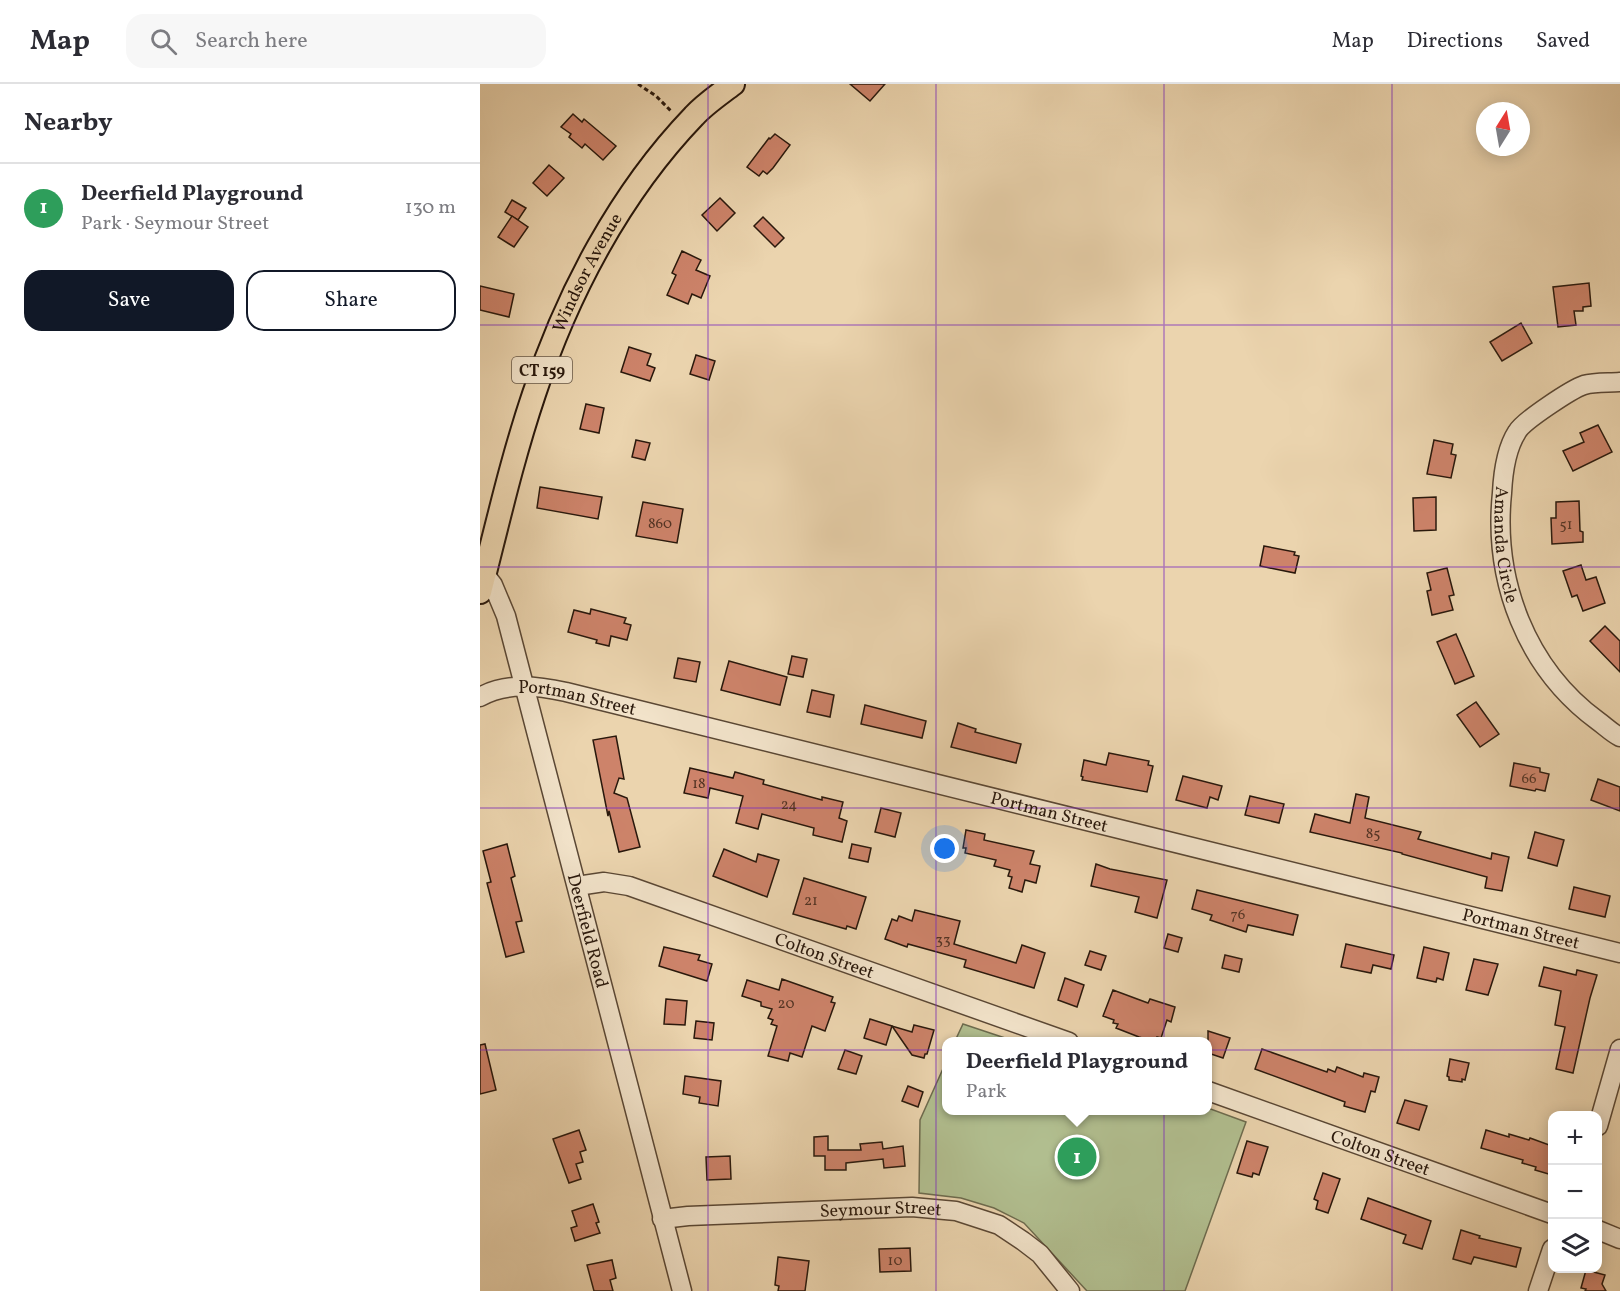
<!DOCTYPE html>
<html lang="en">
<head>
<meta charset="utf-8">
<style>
	body { margin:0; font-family:Vollkorn,serif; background:#f7f7f7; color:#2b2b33 }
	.controls { position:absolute; right:18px; bottom:18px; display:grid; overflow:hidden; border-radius:12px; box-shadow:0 3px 15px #0003 }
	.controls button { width:54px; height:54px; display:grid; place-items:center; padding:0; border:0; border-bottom:2px solid #e1e1e2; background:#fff; color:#2b2b33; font:30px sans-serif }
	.compass { position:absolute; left:996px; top:18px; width:54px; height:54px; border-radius:50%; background:#fff; box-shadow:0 3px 15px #0003; rotate:11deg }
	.you { position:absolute; left:465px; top:765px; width:21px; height:21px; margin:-15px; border:4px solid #fff; border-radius:50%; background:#1a73e8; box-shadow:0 0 0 9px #1a73e833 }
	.badge { display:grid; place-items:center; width:39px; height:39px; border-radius:50%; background:#111827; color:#fff; font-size:20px; font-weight:700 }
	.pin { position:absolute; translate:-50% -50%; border:3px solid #fff; box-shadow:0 2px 6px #0006 }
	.popup { position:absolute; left:462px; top:953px; width:270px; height:78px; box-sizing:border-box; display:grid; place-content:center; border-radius:12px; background:#fff; filter:drop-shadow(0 2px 4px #0005); font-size:20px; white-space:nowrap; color:#7c7c81 }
	.popup b { font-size:22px; color:#2b2b33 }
	.popup::after { content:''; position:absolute; left:50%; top:100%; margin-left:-12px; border:12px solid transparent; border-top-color:#fff }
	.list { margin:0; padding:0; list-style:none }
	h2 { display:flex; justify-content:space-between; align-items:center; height:78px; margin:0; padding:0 24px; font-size:26px }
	h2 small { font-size:20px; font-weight:400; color:#7c7c81 }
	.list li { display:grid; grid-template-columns:39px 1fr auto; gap:18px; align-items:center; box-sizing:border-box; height:90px; padding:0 24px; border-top:2px solid #e1e1e2 }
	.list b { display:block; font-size:22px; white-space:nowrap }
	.list p { margin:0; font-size:20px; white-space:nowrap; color:#7c7c81 }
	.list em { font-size:20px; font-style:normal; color:#7c7c81 }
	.actions { display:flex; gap:12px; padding:18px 24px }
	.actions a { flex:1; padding:14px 0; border:2px solid #111827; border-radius:18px; text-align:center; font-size:21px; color:#111827 }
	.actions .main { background:#111827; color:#fff }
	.icon { flex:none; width:33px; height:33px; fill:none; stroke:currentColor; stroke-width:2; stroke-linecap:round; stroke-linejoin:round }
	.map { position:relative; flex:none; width:1140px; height:1207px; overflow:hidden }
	header { display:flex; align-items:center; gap:36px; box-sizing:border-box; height:84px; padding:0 30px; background:#fff; border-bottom:2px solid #e1e1e2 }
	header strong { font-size:28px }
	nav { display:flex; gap:33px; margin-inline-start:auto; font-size:21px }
	.search { width:420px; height:54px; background:#f7f7f7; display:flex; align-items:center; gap:15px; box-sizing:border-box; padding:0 21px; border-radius:18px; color:#7c7c81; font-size:22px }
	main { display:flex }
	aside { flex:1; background:#fff }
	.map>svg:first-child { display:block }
	.green { fill:#b1be8f; stroke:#6d6b4e; stroke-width:1.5 }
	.building { fill:#cd836a; stroke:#29180c; stroke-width:1.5 }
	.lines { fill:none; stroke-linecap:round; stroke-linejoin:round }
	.minor-casing { stroke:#5a4734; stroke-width:21 }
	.major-casing { stroke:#29180c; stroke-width:26 }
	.path { stroke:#29180c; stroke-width:3; stroke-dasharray:4.5 3; stroke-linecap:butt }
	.minor { stroke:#f2e3ca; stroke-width:18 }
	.major { stroke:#ebd4ae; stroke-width:22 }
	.grid { fill:none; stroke:#7b2cbf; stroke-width:1.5; stroke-opacity:0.55 }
	.labels { text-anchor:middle; stroke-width:5; stroke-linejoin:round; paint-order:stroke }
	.number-label { font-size:15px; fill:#523324 }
	.shield { fill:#f2e3ca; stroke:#655545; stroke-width:1.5 }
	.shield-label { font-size:16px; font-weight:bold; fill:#29180c }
	.street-label { font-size:18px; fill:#29180c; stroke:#f2e3ca }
</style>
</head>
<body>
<header>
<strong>Map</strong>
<div class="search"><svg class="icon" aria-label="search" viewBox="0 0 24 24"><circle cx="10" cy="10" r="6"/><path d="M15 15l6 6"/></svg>Search here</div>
<nav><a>Map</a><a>Directions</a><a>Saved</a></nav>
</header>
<main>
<aside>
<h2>Nearby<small></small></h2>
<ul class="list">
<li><span class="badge" style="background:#2e9e5b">1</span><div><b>Deerfield Playground</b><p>Park · Seymour Street</p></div><em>130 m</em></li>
</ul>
<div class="actions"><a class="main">Save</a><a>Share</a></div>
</aside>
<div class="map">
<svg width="1140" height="1207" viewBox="0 0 1140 1207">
	<rect width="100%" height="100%" fill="#ebd4ae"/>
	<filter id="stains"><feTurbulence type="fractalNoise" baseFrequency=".00333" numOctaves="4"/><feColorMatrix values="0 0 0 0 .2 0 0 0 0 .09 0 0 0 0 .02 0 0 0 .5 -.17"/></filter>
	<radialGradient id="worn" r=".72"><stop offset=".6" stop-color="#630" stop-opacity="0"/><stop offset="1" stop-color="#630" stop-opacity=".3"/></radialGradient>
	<!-- green -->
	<g class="green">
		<polygon points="483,940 534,957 475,957"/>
		<polygon points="466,978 466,1026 728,1026 728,1024 766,1038 705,1207 607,1207 544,1139 514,1124 481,1114 439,1109 440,1036"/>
	</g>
	<!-- building -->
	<g class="building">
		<polygon points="370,0 405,0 390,17"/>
		<polygon points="93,30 102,38 104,35 136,62 123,76 105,60 102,64 89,53 91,50 81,43"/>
		<polygon points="295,50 310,61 293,84 287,90 283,87 279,92 267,83 289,54 290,55"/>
		<polygon points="69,81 84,94 67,112 53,99"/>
		<polygon points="240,114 255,129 237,147 222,131"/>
		<polygon points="32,116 46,124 38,136 25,128"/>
		<polygon points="32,132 48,143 34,163 18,153"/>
		<polygon points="283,133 304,154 295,163 274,142"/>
		<polygon points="202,167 221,176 216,186 230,192 221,214 212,210 208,220 187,211 196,191 192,189"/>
		<polygon points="1109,199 1111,222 1103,223 1103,227 1094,227 1096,241 1078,243 1073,203"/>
		<polygon points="0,202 34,210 29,233 0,226"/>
		<polygon points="1041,239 1052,259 1022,277 1010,258"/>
		<polygon points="149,263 171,270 167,281 175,284 170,297 141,288"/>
		<polygon points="216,271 235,277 229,296 210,290"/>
		<polygon points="106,320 124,324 119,349 100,345"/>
		<polygon points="1118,341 1132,368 1093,387 1083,367 1104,358 1100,349"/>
		<polygon points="156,356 170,359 165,376 152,373"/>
		<polygon points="954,356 973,360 971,370 976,371 971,394 947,390"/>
		<polygon points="60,403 122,413 118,435 57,424"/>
		<polygon points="956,413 956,446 934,447 933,414"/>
		<polygon points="1099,417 1100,447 1103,448 1103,458 1072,460 1071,434 1076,434 1076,418"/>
		<polygon points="163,418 203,425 197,459 156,452"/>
		<polygon points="784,462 815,468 814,471 819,472 815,489 780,482"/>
		<polygon points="1101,481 1106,496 1116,493 1125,519 1103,527 1097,511 1092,513 1083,487"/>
		<polygon points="967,484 974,511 969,512 973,526 952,531 947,507 951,506 947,489"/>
		<polygon points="111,525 146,534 144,539 151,541 147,556 131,552 129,562 116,559 117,556 88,548 94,526 110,530"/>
		<polygon points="1125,542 1140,557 1140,588 1110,557"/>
		<polygon points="976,550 994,592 975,600 957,558"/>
		<polygon points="312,572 327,575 323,593 308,590"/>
		<polygon points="198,574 220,578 216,598 194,594"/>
		<polygon points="249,577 307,593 300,621 241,606"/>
		<polygon points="332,606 354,611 350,633 327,628"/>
		<polygon points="996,618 1019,650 1000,663 977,631"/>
		<polygon points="385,621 446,637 442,654 381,640"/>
		<polygon points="478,639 496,645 495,648 541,660 536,679 471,663"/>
		<polygon points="136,652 144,695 139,694 134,709 147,714 160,763 139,768 129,727 128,732 113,656"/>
		<polygon points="629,669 669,677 668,681 673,682 667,708 602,696 603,693 601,692 604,676 626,681"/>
		<polygon points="1034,679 1060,684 1060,688 1069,690 1065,707 1056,705 1055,707 1030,702"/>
		<polygon points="210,684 253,694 255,688 284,696 283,700 342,716 342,713 363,718 359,734 367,737 362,758 333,751 334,744 282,730 278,745 256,739 263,712 230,704 228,714 204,709"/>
		<polygon points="703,692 742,702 738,716 730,713 727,724 696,716"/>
		<polygon points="1118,695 1140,703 1140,727 1111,716"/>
		<polygon points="876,710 889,713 885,734 941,748 938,755 1011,775 1012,769 1029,773 1022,807 1005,804 1007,793 922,770 922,769 830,748 835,730 870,739"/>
		<polygon points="770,712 804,720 799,739 765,731"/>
		<polygon points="401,724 421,729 415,753 395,748"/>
		<polygon points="486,746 505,750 504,756 554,767 550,780 560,782 556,799 545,796 542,808 529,804 532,793 528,792 530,786 514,782 516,776 485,769 486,764 483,764"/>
		<polygon points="1055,748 1084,756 1077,782 1048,774"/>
		<polygon points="27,760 35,792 31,794 42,837 36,838 44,868 26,873 7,799 11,798 3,767"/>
		<polygon points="372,760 391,764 388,778 369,774"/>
		<polygon points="244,765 276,778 278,770 299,776 287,813 233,792"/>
		<polygon points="616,780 630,785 687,796 677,834 655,828 659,813 611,802"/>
		<polygon points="324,794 386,813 376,845 367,842 366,845 313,830"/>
		<polygon points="1094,803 1130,812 1125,833 1089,825"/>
		<polygon points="717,806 818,831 813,851 768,841 766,848 730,836 732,831 712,825"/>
		<polygon points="435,826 480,837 474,860 536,879 542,861 565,869 554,904 484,883 486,876 428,860 427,863 405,855 412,835 417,837 419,832 432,837"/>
		<polygon points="688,850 702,854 698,868 684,864"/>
		<polygon points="866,860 914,871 911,885 893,881 891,889 861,883"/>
		<polygon points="184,863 220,871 218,876 232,880 227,897 179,882"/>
		<polygon points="944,863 969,869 963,896 957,894 956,898 937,894"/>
		<polygon points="610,867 626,872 621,886 605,881"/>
		<polygon points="745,871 762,875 759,888 742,884"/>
		<polygon points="994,875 1018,880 1008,911 986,906"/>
		<polygon points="1064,883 1096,891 1097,886 1117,891 1110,914 1093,989 1076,985 1085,943 1075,941 1081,907 1059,902"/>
		<polygon points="585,894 604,901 597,923 578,916"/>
		<polygon points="302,895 353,913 351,918 355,919 345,947 332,942 322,973 310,969 308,977 288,972 297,942 291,940 293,936 288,934 292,925 281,922 281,918 262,912 267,896 299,906"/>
		<polygon points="633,906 668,919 670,915 695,923 691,938 687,936 681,954 677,953 676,957 672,957 659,953 636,944 638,940 633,939 634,936 623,932"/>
		<polygon points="186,915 207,917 205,941 184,940"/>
		<polygon points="390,935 412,942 406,961 384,954"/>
		<polygon points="216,937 234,939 232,956 214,954"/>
		<polygon points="434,941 454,946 447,970 445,970 444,974 432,971 412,942 432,948"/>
		<polygon points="728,947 750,954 743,974 728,969"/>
		<polygon points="5,960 16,1006 0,1010 0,961"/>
		<polygon points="782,965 847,988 848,985 855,988 857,983 883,993 884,989 899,993 895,1008 891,1007 885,1028 864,1022 865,1018 775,985"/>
		<polygon points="365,966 382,972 376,990 358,985"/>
		<polygon points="970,975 989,979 985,996 982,995 982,998 969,996 969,993 967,992"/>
		<polygon points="205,992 241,997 238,1022 219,1019 220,1013 203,1010"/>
		<polygon points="428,1002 443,1008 438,1023 422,1017"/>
		<polygon points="925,1016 947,1022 939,1046 917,1039"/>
		<polygon points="99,1046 106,1066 100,1068 103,1078 96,1080 101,1095 89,1099 73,1055"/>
		<polygon points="1006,1046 1029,1053 1029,1050 1049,1056 1050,1054 1072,1062 1072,1091 1055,1086 1056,1083 1042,1079 1043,1076 1001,1064"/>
		<polygon points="348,1052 348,1066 381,1066 380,1060 402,1058 403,1065 423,1062 425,1082 404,1084 403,1075 366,1079 366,1086 345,1086 345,1072 334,1072 334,1053"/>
		<polygon points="767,1057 788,1063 779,1091 773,1089 772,1093 757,1089"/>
		<polygon points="250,1072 251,1095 227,1096 226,1073"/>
		<polygon points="843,1089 860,1095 848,1129 836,1125 838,1117 834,1115"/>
		<polygon points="888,1114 951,1137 942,1165 923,1159 926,1151 881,1135"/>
		<polygon points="113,1120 119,1138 116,1139 120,1149 95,1157 91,1144 97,1142 92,1127"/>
		<polygon points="981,1146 1000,1152 999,1154 1041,1164 1036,1183 994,1173 991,1180 973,1175"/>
		<polygon points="430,1164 431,1187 400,1188 399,1165"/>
		<polygon points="298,1173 329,1177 325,1207 298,1207 299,1202 295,1201"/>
		<polygon points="132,1176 136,1194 130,1196 133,1207 114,1207 107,1181"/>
		<polygon points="1106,1186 1125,1191 1122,1200 1126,1207 1105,1207 1106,1205 1101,1204"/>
	</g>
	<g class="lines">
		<!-- minor casing -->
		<g class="minor-casing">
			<g id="minor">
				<path id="s1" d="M1140 298C1129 299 1115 298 1104 301 1092 305 1043 337 1037 348 1026 365 1023 389 1022 409 1013 497 1046 584 1118 637 1125 642 1132 649 1140 653"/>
				<path id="s2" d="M0 484 13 501 26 532 202 1207"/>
				<path id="s3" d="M0 613C26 598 58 602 86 608L1140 869"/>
				<path id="s4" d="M97 802 124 798 149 802 589 958"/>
				<path id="s5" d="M728 1007 1072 1130"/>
				<polyline points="1118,1042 1140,965"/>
				<path id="s6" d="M182 1135 208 1132 432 1123 476 1127 519 1141 543 1157 560 1170 590 1207"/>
				<polyline points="1118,1146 1140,1155"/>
				<polyline points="1058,1207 1072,1165"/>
			</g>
		</g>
		<!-- major casing -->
		<g class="major-casing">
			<g id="major">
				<path id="s7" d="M0 508C17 442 32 375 54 310 87 210 140 109 214 32 225 20 240 10 253 0"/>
			</g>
		</g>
		<!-- path -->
		<polyline class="path" points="158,0 176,12 191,27"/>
		<!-- minor -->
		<use href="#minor" class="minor"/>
		<!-- major -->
		<use href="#major" class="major"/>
	</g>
	<!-- grid -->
	<path class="grid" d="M228 0V1207M456 0V1207M684 0V1207M912 0V1207M0 241H1140M0 483H1140M0 724H1140M0 966H1140"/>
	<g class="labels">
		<!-- number labels -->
		<g class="number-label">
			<text x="180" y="444">860</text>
			<text x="1086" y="445">51</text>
			<text x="1049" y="699">66</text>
			<text x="219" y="704">18</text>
			<text x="309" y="725">24</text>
			<text x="893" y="754">85</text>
			<text x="331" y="821">21</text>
			<text x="758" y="835">76</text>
			<text x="463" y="860">33</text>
			<text x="306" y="924">20</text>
			<text x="415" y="1181">10</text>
		</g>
		<!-- shield labels -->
		<rect class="shield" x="32" y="273" width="60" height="26" rx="4.5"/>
		<g class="shield-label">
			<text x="62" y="292">CT 159</text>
		</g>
		<!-- street labels -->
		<g class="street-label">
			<text dy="6" stroke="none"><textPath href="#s7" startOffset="338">Windsor Avenue</textPath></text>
			<text dy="6" stroke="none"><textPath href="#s1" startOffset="234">Amanda Circle</textPath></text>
			<text dy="6" stroke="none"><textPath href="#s3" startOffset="100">Portman Street</textPath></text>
			<text dy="6" stroke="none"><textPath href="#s3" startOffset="586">Portman Street</textPath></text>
			<text dy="6" stroke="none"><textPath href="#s3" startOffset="1072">Portman Street</textPath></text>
			<text dy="6" stroke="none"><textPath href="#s2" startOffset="380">Deerfield Road</textPath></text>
			<text dy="6" stroke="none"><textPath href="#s4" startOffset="260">Colton Street</textPath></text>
			<text dy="6" stroke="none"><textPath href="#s5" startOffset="183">Colton Street</textPath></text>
			<text dy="6" stroke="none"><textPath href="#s6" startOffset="219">Seymour Street</textPath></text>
		</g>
	</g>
	<rect width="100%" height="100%" filter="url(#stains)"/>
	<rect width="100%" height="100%" fill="url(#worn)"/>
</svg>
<div class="controls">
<button>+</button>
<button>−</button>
<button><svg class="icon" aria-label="layers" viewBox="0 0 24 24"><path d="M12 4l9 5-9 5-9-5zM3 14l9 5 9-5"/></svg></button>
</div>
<svg class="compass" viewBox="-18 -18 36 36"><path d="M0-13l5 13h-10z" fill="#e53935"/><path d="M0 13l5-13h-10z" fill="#7c7c81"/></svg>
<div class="you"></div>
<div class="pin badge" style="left:597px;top:1073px;background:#2e9e5b">1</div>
<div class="popup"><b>Deerfield Playground</b>Park</div>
</div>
</main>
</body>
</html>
